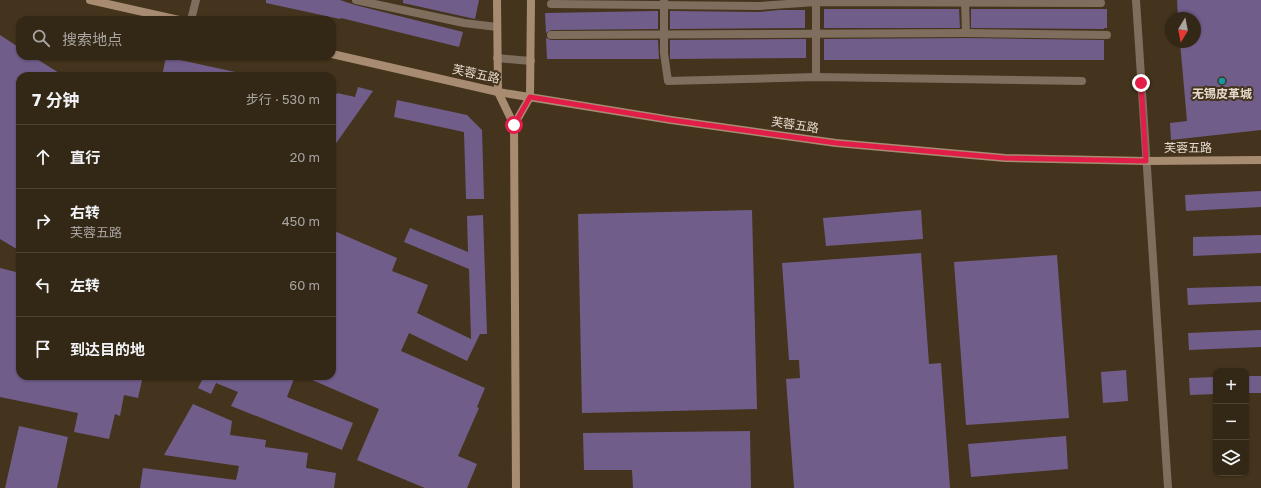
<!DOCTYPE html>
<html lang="zh">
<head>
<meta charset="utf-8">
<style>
	body { margin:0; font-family:"Golos Text","Noto Sans SC",sans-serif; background:#3e3323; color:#f1f3f6 }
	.controls { position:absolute; right:12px; bottom:12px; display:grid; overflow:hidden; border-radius:8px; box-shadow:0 1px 3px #0004 }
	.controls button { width:36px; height:36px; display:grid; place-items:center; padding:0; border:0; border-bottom:1px solid #4e4435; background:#332716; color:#f1f3f6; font:20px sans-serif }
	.compass { position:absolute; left:1165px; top:12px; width:36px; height:36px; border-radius:50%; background:#332716; box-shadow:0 1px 3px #0004; rotate:190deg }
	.stop { position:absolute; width:12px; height:12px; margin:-9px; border:3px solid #e11d48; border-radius:50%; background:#fff }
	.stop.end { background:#e11d48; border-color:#fff; box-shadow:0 1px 4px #0008 }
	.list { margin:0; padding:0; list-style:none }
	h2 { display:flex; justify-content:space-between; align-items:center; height:52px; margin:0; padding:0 16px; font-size:17px }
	h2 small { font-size:13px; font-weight:400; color:#a9a5a1 }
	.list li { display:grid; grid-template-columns:26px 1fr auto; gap:12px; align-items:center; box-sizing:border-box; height:64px; padding:0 16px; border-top:1px solid #4e4435 }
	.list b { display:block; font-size:15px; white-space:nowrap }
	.list p { margin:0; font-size:13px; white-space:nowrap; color:#a9a5a1 }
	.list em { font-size:13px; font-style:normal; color:#a9a5a1 }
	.icon { flex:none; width:22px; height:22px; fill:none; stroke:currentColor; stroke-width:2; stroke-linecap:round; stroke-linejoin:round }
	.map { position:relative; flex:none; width:1261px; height:488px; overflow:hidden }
	.search { position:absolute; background:#332716; box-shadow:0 1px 3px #0004; left:16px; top:16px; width:320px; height:44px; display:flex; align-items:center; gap:10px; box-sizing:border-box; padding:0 14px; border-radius:12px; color:#a9a5a1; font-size:15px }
	.panel { position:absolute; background:#332716; box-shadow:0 1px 3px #0004; left:16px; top:72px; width:320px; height:308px; border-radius:12px }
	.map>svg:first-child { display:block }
	.building { fill:#705d8a }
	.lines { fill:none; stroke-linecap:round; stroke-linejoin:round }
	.street { stroke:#7f6e5d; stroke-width:8 }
	.secondary { stroke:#a88c72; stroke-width:8 }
	.route { stroke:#e11d48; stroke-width:5 }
	.culture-dot { fill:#0f9aa8; stroke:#44341d; stroke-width:1.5 }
	.labels { text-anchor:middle; stroke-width:4; stroke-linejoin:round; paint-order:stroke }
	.street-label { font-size:12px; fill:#e6dbce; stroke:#44341d }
	.poi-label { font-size:12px; font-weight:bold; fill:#e6dbce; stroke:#44341d }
</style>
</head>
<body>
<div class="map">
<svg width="1261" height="488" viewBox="0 0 1261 488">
	<rect width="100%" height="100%" fill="#44341d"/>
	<!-- building -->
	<g class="building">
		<polygon points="266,0 340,0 355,5 463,32 459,47 341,18 340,19 266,3"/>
		<polygon points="403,0 479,0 475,19 403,3"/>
		<polygon points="1177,0 1261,0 1261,130 1171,140 1170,123 1187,121 1180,42 1195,42 1195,18 1178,18"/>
		<polygon points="824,9 959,9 960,28 824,28"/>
		<polygon points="971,9 1107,9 1107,28 1104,28 1104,29 971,28"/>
		<polygon points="779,10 805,10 805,28 670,29 670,11 759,12"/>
		<polygon points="656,11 658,11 658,29 551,30 546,33 545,13"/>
		<polygon points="0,35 20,48 20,56 32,56 64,76 20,76 20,251 0,239"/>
		<polygon points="546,38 551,40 658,40 659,59 547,59"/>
		<polygon points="966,38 1104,40 1104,60 824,60 824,39"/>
		<polygon points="806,39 806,58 670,59 670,40"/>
		<polygon points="166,57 240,73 240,76 162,76"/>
		<polygon points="358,87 373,91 332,149 332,93 337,94 337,93 355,97"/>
		<polygon points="397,100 467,115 482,130 484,199 466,199 464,132 394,117"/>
		<polygon points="1261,191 1261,207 1186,211 1185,195"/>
		<polygon points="752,210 757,409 582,413 578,214"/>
		<polygon points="921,210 923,239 826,246 823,218"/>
		<polygon points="483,215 487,334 480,334 467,361 409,333 401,351 485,388 477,407 479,408 458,456 477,464 467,488 425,488 357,460 379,409 303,376 332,376 332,230 397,258 392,271 428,285 417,313 471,339 469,269 404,242 410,228 468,252 467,216"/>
		<polygon points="1261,235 1261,253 1193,256 1193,237"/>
		<polygon points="921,253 929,364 941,363 950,488 794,488 786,379 800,378 799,360 789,360 782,263"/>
		<polygon points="1057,255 1069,418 966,425 954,262"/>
		<polygon points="0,268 20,273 20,376 143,376 138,398 124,395 120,416 115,414 109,439 74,432 78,413 0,397"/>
		<polygon points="1261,286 1261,302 1188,305 1187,288"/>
		<polygon points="1261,330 1261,347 1189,350 1188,333"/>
		<polygon points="1126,370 1128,401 1103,403 1101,372"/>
		<polygon points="199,376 295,376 287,397 353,423 342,450 231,406 238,392 216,383 211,394 198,388 203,378"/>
		<rect x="1246" y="376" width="15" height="17"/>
		<polygon points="1216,377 1216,394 1190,395 1189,378"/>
		<polygon points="193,404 232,421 230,435 266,440 265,447 308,453 306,468 336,473 334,488 140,488 143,468 236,480 239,466 164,455"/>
		<polygon points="19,426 68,437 57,488 5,488"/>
		<polygon points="750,431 751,488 633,488 632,470 584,470 583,433"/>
		<polygon points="1066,436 1068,469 971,477 968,444"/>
	</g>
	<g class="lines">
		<!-- street -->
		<g class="street">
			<polyline points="356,0 464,23 497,27"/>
			<polyline points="816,0 816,77"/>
			<polyline points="965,0 966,33"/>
			<polyline points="1136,0 1168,488"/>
			<polyline points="664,1 664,53 668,81 816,77 1082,81"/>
			<polyline points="551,4 759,6 816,2 1101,3"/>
			<polyline points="191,20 196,0"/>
			<polyline points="551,35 966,33 1107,35"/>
			<polyline points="497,58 531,61"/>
		</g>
		<!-- secondary -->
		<g class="secondary">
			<polyline points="90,0 179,20"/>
			<polyline points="497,0 498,92 514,125 516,488"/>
			<polyline points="332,54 498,92 671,120 836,143 1005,158 1146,161 1261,160"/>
			<polyline points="514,125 530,97 531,0"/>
		</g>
	</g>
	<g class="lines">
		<!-- route -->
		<polyline class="route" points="514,125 530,97 671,120 836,143 1005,158 1146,161 1141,83"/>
	</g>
	<!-- markers -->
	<circle class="culture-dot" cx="1222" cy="81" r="4"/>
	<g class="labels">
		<!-- street labels -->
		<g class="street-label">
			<text transform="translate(476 74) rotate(12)" y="4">芙蓉五路</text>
			<text transform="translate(795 125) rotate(8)" y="4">芙蓉五路</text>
			<text x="1188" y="152">芙蓉五路</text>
		</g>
		<!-- poi labels -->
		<g class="poi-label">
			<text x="1222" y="98">无锡皮革城</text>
		</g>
	</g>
</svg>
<div class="controls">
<button>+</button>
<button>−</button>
<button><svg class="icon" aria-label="layers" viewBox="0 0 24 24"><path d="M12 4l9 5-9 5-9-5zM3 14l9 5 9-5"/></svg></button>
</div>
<svg class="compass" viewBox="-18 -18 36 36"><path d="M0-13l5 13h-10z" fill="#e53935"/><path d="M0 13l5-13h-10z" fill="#a9a5a1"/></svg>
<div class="stop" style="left:514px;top:125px"></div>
<div class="stop end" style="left:1141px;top:83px"></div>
<div class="search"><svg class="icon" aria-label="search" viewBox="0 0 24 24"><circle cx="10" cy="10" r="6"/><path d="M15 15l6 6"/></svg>搜索地点</div>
<section class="panel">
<h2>7 分钟<small>步行 · 530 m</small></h2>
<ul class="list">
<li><svg class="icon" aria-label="ahead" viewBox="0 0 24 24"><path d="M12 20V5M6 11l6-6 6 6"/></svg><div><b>直行</b></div><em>20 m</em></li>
<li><svg class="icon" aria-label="right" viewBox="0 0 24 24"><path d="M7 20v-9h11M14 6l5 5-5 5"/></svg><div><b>右转</b><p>芙蓉五路</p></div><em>450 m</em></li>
<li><svg class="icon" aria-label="left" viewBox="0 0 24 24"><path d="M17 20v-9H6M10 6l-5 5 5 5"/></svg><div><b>左转</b></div><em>60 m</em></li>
<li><svg class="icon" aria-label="arrive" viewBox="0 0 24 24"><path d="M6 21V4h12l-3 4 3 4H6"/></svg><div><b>到达目的地</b></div></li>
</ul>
</section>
</div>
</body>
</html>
